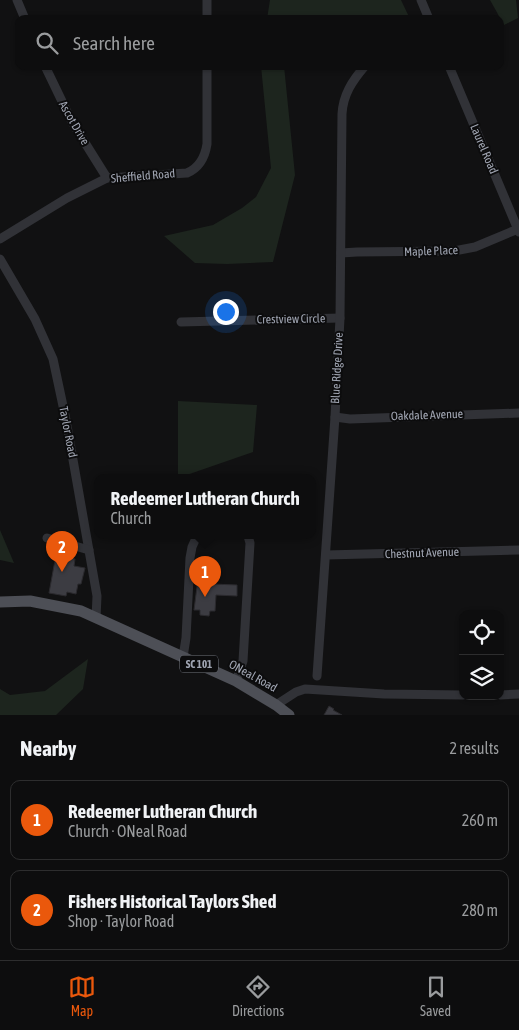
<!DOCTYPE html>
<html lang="en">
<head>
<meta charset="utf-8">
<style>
	body { margin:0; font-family:"Asap Condensed",sans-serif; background:#161617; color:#f1f3f6 }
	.controls { position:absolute; right:15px; bottom:15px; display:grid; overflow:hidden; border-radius:10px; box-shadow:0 1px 4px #0004 }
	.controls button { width:45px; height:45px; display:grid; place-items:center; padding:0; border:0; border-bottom:1px solid #2d2d2e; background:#0d0d0e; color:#f1f3f6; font:25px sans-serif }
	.you { position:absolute; left:225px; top:311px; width:18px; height:18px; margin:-12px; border:4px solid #fff; border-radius:50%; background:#1a73e8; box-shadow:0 0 0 8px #1a73e833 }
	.badge { display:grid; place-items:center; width:32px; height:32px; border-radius:50%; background:#ea580c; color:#fff; font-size:16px; font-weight:700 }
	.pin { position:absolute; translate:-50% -41px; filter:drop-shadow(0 1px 2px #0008) }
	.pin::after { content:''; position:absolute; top:26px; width:18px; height:15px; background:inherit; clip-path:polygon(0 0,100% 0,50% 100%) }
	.popup { position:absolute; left:94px; top:474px; width:222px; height:65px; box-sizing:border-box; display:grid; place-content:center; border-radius:10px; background:#0d0d0e; filter:drop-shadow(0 1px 4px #0005); font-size:16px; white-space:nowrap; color:#9a9c9e }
	.popup b { font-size:19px; color:#f1f3f6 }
	.popup::after { content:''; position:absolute; left:50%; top:100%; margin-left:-10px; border:10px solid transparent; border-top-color:#0d0d0e }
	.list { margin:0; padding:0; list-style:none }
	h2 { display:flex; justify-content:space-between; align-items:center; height:65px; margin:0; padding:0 20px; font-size:21px }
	h2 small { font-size:16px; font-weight:400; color:#9a9c9e }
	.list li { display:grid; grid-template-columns:32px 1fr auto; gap:15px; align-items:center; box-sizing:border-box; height:80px; margin:0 10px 10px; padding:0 10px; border:1px solid #2d2d2e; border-radius:10px }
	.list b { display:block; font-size:19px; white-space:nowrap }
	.list p { margin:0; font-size:16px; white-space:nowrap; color:#9a9c9e }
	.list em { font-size:16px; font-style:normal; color:#9a9c9e }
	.icon { flex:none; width:28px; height:28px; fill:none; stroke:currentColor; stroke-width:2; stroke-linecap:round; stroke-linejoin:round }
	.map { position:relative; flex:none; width:519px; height:715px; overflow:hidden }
	.search { position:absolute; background:#0d0d0e; box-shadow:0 1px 4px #0004; left:15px; right:15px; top:15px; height:55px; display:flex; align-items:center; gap:12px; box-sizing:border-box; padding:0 18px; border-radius:10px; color:#9a9c9e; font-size:19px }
	.sheet { height:245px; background:#0d0d0e }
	nav { display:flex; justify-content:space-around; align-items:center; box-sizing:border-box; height:70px; border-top:1px solid #2d2d2e; background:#0d0d0e; font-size:14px; color:#9a9c9e }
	nav a { display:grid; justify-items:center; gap:2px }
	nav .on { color:#ea580c }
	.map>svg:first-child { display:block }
	.green { fill:#1d251e }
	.building { fill:#3c3c42; stroke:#2b2a2e }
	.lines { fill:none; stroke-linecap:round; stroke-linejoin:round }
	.minor { stroke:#313237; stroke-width:9 }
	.major { stroke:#4d4f56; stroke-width:11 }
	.labels { text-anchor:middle; stroke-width:4; stroke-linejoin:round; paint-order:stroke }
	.shield { fill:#0c0c0d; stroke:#747881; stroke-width:1 }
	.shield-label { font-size:11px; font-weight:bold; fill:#a1a6b3 }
	.street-label { font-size:12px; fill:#a1a6b3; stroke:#0c0c0d }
</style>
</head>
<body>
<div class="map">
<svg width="519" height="715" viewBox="0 0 519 715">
	<rect width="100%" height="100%" fill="#111112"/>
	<!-- green -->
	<g class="green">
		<polygon points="270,0 401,0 410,19 267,19"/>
		<polygon points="490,0 516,0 518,18 504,25"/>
		<polygon points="261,66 284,66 295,175 273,262 227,264 195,263 164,236 213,225 242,208 256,197 271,168"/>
		<polygon points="178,401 257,405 253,452 178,478"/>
		<polygon points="0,530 14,563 0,560"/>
		<polygon points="88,659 83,689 56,715 0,715 0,689 10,695 45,691"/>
	</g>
	<!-- building -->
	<g class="building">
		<polygon points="56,555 75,559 74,566 85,568 81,584 78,584 76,594 67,592 66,596 49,593"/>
		<polygon points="198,579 212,580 212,584 237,585 237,596 216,595 215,611 210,611 209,616 200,615 200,610 194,610"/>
		<polygon points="329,706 334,709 333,710 342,715 324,715"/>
	</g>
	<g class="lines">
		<!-- minor -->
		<g class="minor">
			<polyline points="17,0 25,19"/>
			<polyline points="207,0 207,19"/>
			<polyline points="421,0 429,19"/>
			<polyline points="45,66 72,122 107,178"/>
			<polyline points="449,66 519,232"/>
			<path d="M0 239 67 198 107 178 187 173C199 168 205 157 207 144V66"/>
			<polyline points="341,253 357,252 454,251 475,247 518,229"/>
			<polyline points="0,259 35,319 53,359 66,420 97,596 96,618"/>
			<polyline points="181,322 340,318"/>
			<polyline points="335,417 350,419 519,413"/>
			<polyline points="47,538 89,550"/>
			<polyline points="326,555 519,550"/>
			<polyline points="183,657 186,638 190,558 192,547 197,536"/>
			<path d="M317 676 335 417 340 318 342 114C343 95 352 81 365 66"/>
			<polyline points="236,681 243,661 250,543 248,536"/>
			<polyline points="500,695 519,694"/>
			<polyline points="276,705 296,692 305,689 384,694 463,695"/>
		</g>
		<!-- major -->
		<polyline class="major" points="0,602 30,601 81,611 236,681 276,705 289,715"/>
	</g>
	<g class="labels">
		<!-- shield labels -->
		<rect class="shield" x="180" y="655.5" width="38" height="17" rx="4"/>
		<g class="shield-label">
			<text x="199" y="668">SC 101</text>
		</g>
		<!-- street labels -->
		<g class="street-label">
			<text transform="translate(74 123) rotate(60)" y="4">Ascot Drive</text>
			<text transform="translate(484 149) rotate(67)" y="4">Laurel Road</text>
			<text transform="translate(143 176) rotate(-5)" y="4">Sheffield Road</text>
			<text transform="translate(431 251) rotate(-2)" y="4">Maple Place</text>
			<text transform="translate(291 319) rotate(-1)" y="4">Crestview Circle</text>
			<text transform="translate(337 368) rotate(-87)" y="4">Blue Ridge Drive</text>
			<text transform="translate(427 415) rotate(-2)" y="4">Oakdale Avenue</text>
			<text transform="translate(68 432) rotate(79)" y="4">Taylor Road</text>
			<text transform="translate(422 553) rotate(-2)" y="4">Chestnut Avenue</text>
			<text transform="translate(253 676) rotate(29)" y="4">ONeal Road</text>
		</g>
	</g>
</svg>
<div class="controls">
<button><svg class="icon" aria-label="locate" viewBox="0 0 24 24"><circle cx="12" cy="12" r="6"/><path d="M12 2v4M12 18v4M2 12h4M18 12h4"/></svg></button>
<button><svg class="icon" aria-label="layers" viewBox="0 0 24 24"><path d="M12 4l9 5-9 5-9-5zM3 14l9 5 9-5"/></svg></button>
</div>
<div class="you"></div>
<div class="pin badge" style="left:205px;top:597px">1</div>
<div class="popup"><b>Redeemer Lutheran Church</b>Church</div>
<div class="pin badge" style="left:62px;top:572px">2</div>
<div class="search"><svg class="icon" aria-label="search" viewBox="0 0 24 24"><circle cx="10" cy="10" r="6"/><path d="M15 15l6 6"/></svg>Search here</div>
</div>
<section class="sheet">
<h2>Nearby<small>2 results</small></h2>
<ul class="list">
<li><span class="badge">1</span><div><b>Redeemer Lutheran Church</b><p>Church · ONeal Road</p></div><em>260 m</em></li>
<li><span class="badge">2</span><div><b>Fishers Historical Taylors Shed</b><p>Shop · Taylor Road</p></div><em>280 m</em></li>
</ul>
</section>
<nav>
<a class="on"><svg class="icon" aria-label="map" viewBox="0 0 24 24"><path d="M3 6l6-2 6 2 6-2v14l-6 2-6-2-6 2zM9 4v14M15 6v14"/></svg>Map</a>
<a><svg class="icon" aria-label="directions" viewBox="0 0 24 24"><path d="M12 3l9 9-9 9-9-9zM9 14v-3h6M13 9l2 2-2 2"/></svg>Directions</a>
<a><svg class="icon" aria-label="saved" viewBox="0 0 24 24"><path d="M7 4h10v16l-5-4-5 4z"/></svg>Saved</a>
</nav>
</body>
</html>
